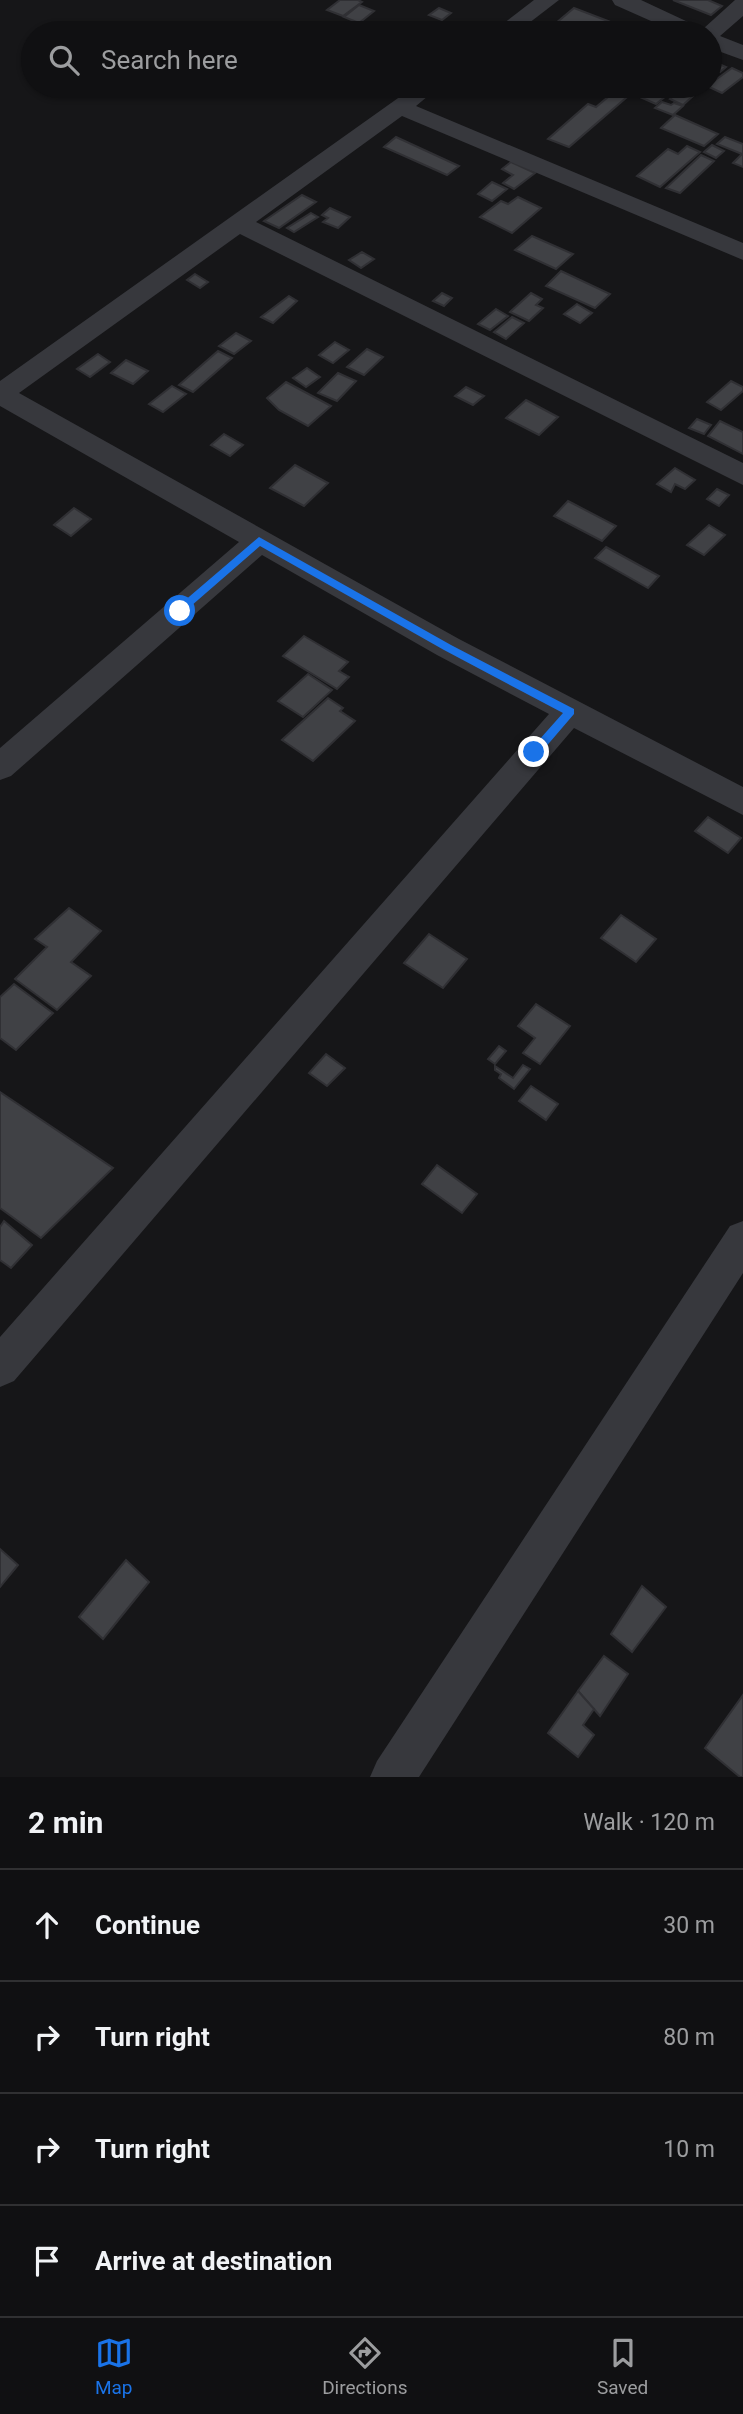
<!DOCTYPE html>
<html lang="en">
<head>
<meta charset="utf-8">
<style>
	body { margin:0; font-family:Roboto,sans-serif; background:#19191b; color:#f1f3f6 }
	.stop { position:absolute; width:21px; height:21px; margin:-16px; border:5px solid #1a73e8; border-radius:50%; background:#fff }
	.stop.end { background:#1a73e8; border-color:#fff; box-shadow:0 2px 7px #0008 }
	.list { margin:0; padding:0; list-style:none }
	h2 { display:flex; justify-content:space-between; align-items:center; height:91px; margin:0; padding:0 28px; font-size:30px }
	h2 small { font-size:23px; font-weight:400; color:#9c9d9f }
	.list li { display:grid; grid-template-columns:46px 1fr auto; gap:21px; align-items:center; box-sizing:border-box; height:112px; padding:0 28px; border-top:2px solid #303032 }
	.list b { display:block; font-size:26px; white-space:nowrap }
	.list em { font-size:23px; font-style:normal; color:#9c9d9f }
	.icon { flex:none; width:38px; height:38px; fill:none; stroke:currentColor; stroke-width:2; stroke-linecap:round; stroke-linejoin:round }
	.map { position:relative; flex:none; width:743px; height:1777px; overflow:hidden }
	.search { position:absolute; background:#101012; box-shadow:0 2px 5px #0004; left:21px; right:21px; top:21px; height:77px; display:flex; align-items:center; gap:18px; box-sizing:border-box; padding:0 24px; border-radius:38px; color:#9c9d9f; font-size:26px }
	.sheet { height:539px; background:#101012 }
	nav { display:flex; justify-content:space-around; align-items:center; box-sizing:border-box; height:98px; border-top:2px solid #303032; background:#101012; font-size:19px; color:#9c9d9f }
	nav a { display:grid; justify-items:center; gap:4px }
	nav .on { color:#1a73e8 }
	.map>svg:first-child { display:block }
	.building { fill:#404145; stroke:#303034; stroke-width:2 }
	.lines { fill:none; stroke-linecap:round; stroke-linejoin:round }
	.minor { fill:#37383d; fill-rule:evenodd }
	.route { fill:#1a73e8 }
</style>
</head>
<body>
<div class="map">
<svg width="743" height="1777" viewBox="0 0 743 1777">
	<rect width="100%" height="100%" fill="#161618"/>
	<!-- building -->
	<g class="building">
		<polygon points="340,0 358,0 362,2 343,16 327,10"/>
		<polygon points="673,0 708,0 722,6 711,15"/>
		<polygon points="359,5 374,11 359,23 344,17"/>
		<polygon points="439,8 451,13 442,20 429,15"/>
		<polygon points="574,8 634,31 560,33 549,29"/>
		<polygon points="710,60 726,67 720,72 710,68"/>
		<polygon points="732,68 743,73 743,77 722,93 707,86"/>
		<polygon points="640,86 659,86 672,91 656,104 631,93"/>
		<polygon points="679,86 704,86 683,105 670,99 683,88"/>
		<polygon points="614,92 627,97 569,147 548,139 588,104 596,107"/>
		<polygon points="662,102 671,105 674,103 683,106 673,115 655,108"/>
		<polygon points="675,115 718,134 704,146 661,128"/>
		<polygon points="396,137 459,166 447,175 384,147"/>
		<polygon points="725,137 743,144 743,167 733,163 742,154 717,144"/>
		<polygon points="712,145 724,151 716,158 704,152"/>
		<polygon points="687,146 700,152 660,187 637,176 668,149 678,154"/>
		<polygon points="701,155 714,161 680,193 666,188"/>
		<polygon points="511,162 535,173 514,189 503,183 513,175 502,169"/>
		<polygon points="492,182 507,189 492,201 478,194"/>
		<polygon points="302,195 316,202 279,228 264,221"/>
		<polygon points="518,197 541,208 512,233 480,217 501,201 508,204"/>
		<polygon points="330,208 350,217 338,228 323,222 328,218 322,215"/>
		<polygon points="311,213 318,217 294,232 287,228"/>
		<polygon points="532,236 573,254 556,269 515,250"/>
		<polygon points="362,252 374,259 361,268 349,260"/>
		<polygon points="561,271 610,294 595,308 546,286"/>
		<polygon points="195,274 208,282 200,288 187,280"/>
		<polygon points="442,293 452,298 444,306 433,301"/>
		<polygon points="531,293 542,299 536,305 543,308 529,321 510,312"/>
		<polygon points="289,296 297,301 273,323 261,317"/>
		<polygon points="577,304 592,313 580,323 564,314"/>
		<polygon points="496,309 508,316 490,330 478,324"/>
		<polygon points="512,317 524,323 506,339 494,332"/>
		<polygon points="236,333 251,341 234,354 219,346"/>
		<polygon points="335,342 349,350 333,363 319,355"/>
		<polygon points="367,349 383,357 364,375 347,367"/>
		<polygon points="218,351 232,358 193,392 179,385"/>
		<polygon points="98,354 110,362 90,377 77,369"/>
		<polygon points="126,360 148,371 133,384 111,373"/>
		<polygon points="307,368 320,377 306,387 293,378"/>
		<polygon points="338,373 356,381 337,401 318,393"/>
		<polygon points="731,381 743,387 743,391 721,410 707,402"/>
		<polygon points="286,382 331,406 308,426 279,410 267,398"/>
		<polygon points="172,386 186,394 163,412 149,404"/>
		<polygon points="466,387 484,396 473,405 455,396"/>
		<polygon points="526,400 558,417 539,435 506,418"/>
		<polygon points="697,419 711,425 704,434 689,428"/>
		<polygon points="720,421 743,432 743,454 708,436"/>
		<polygon points="224,434 243,445 230,456 211,445"/>
		<polygon points="295,465 328,483 304,506 270,488"/>
		<polygon points="675,468 695,480 685,489 675,484 671,492 657,484"/>
		<polygon points="717,489 729,495 719,506 707,499"/>
		<polygon points="568,501 616,526 602,541 554,516"/>
		<polygon points="74,508 91,519 71,536 54,525"/>
		<polygon points="709,525 725,535 704,555 687,545"/>
		<polygon points="606,547 659,576 648,588 595,558"/>
		<polygon points="304,636 348,662 339,671 349,677 337,689 283,656"/>
		<polygon points="308,674 332,690 303,717 278,701"/>
		<polygon points="328,698 343,708 340,711 355,721 313,761 282,740"/>
		<polygon points="708,817 741,838 728,853 695,831"/>
		<polygon points="69,908 101,931 71,962 91,976 57,1010 15,979 47,947 35,939"/>
		<polygon points="621,915 656,939 636,962 601,938"/>
		<polygon points="429,934 467,959 443,988 404,963"/>
		<polygon points="14,984 53,1013 16,1050 0,1038 0,997"/>
		<polygon points="536,1004 570,1026 540,1064 523,1053 535,1038 518,1026"/>
		<polygon points="499,1046 506,1051 495,1064 488,1059"/>
		<polygon points="326,1054 345,1068 327,1086 309,1073"/>
		<polygon points="523,1065 530,1069 514,1089 499,1078 501,1074 495,1070 495,1066 513,1078"/>
		<polygon points="531,1086 558,1104 546,1120 519,1101"/>
		<polygon points="0,1092 113,1168 41,1238 0,1208"/>
		<polygon points="437,1165 477,1194 462,1213 422,1184"/>
		<polygon points="4,1221 32,1245 11,1268 0,1260 0,1227"/>
		<polygon points="0,1549 18,1565 0,1587"/>
		<polygon points="126,1560 149,1582 103,1639 79,1617"/>
		<polygon points="642,1586 666,1607 632,1652 611,1634"/>
		<polygon points="604,1656 628,1674 600,1716 578,1691"/>
		<polygon points="578,1691 594,1709 583,1725 594,1735 578,1757 548,1733"/>
		<polygon points="743,1695 743,1777 740,1777 705,1748"/>
	</g>
	<g class="lines">
		<!-- minor -->
		<g class="minor">
			<polygon points="534,0 559,0 516,33 491,33"/>
			<polygon points="612,0 641,0 703,29 735,0 743,0 743,16 720,36 743,45 743,60 710,48 710,33 678,33 615,5"/>
			<polygon points="415,86 440,86 416,106 743,243 743,260 402,116 256,222 743,463 743,485 240,234 19,393 459,639 743,787 743,815 574,728 14,1381 0,1387 0,1337 549,714 437,655 262,555 11,776 0,780 0,748 239,542 0,406 0,381"/>
			<polygon points="743,1221 743,1273 419,1777 370,1777 377,1761 730,1226"/>
		</g>
	</g>
	<!-- route -->
	<polygon class="route" points="259,537 451,645 574,709 574,714 538,756 531,756 531,749 563,713 444,650 260,546 183,613 176,613 176,608"/>
</svg>
<div class="stop" style="left:180px;top:611px"></div>
<div class="stop end" style="left:534px;top:752px"></div>
<div class="search"><svg class="icon" aria-label="search" viewBox="0 0 24 24"><circle cx="10" cy="10" r="6"/><path d="M15 15l6 6"/></svg>Search here</div>
</div>
<section class="sheet">
<h2>2 min<small>Walk · 120 m</small></h2>
<ul class="list">
<li><svg class="icon" aria-label="ahead" viewBox="0 0 24 24"><path d="M12 20V5M6 11l6-6 6 6"/></svg><div><b>Continue</b></div><em>30 m</em></li>
<li><svg class="icon" aria-label="right" viewBox="0 0 24 24"><path d="M7 20v-9h11M14 6l5 5-5 5"/></svg><div><b>Turn right</b></div><em>80 m</em></li>
<li><svg class="icon" aria-label="right" viewBox="0 0 24 24"><path d="M7 20v-9h11M14 6l5 5-5 5"/></svg><div><b>Turn right</b></div><em>10 m</em></li>
<li><svg class="icon" aria-label="arrive" viewBox="0 0 24 24"><path d="M6 21V4h12l-3 4 3 4H6"/></svg><div><b>Arrive at destination</b></div></li>
</ul>
</section>
<nav>
<a class="on"><svg class="icon" aria-label="map" viewBox="0 0 24 24"><path d="M3 6l6-2 6 2 6-2v14l-6 2-6-2-6 2zM9 4v14M15 6v14"/></svg>Map</a>
<a><svg class="icon" aria-label="directions" viewBox="0 0 24 24"><path d="M12 3l9 9-9 9-9-9zM9 14v-3h6M13 9l2 2-2 2"/></svg>Directions</a>
<a><svg class="icon" aria-label="saved" viewBox="0 0 24 24"><path d="M7 4h10v16l-5-4-5 4z"/></svg>Saved</a>
</nav>
</body>
</html>
